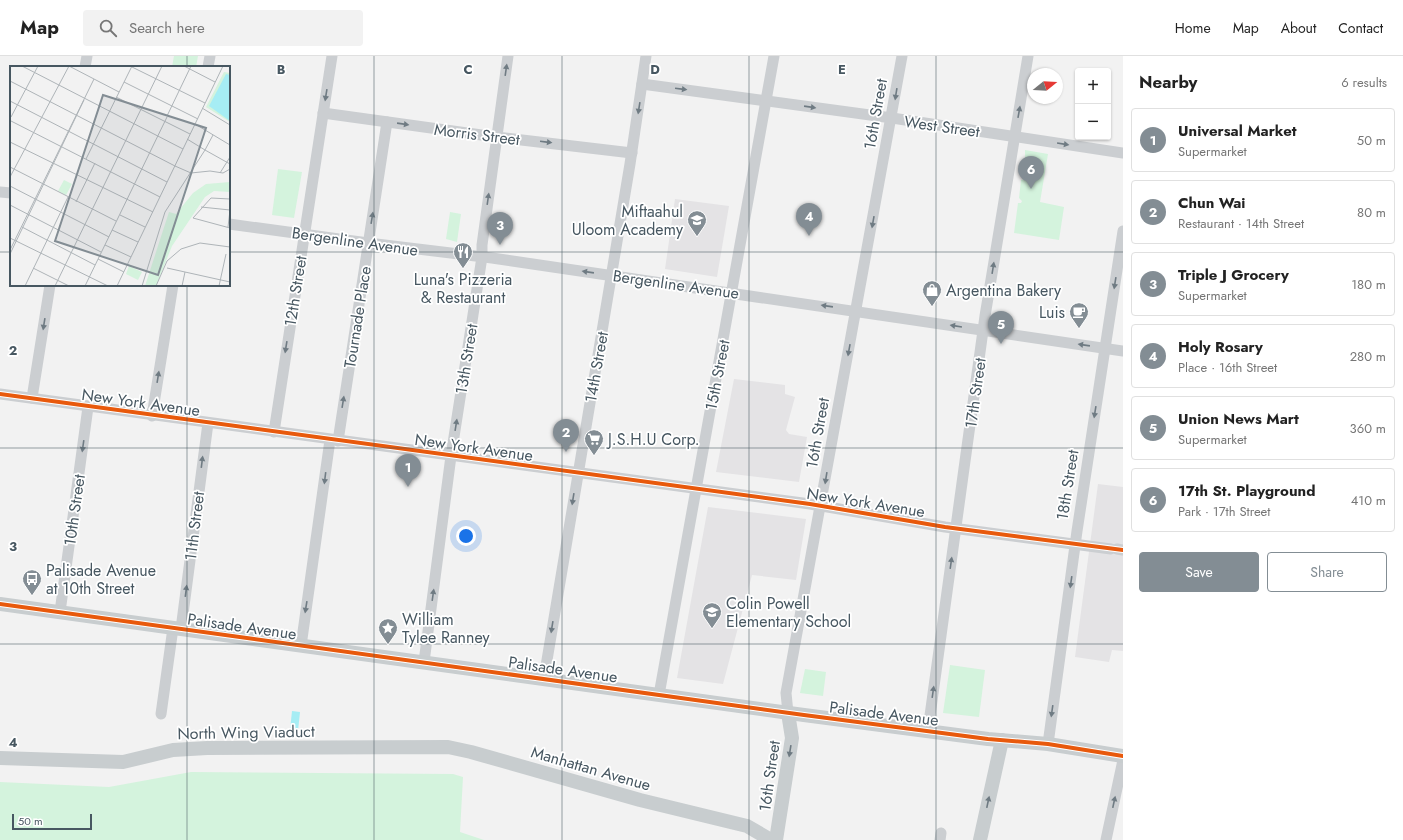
<!DOCTYPE html>
<html lang="en">
<head>
<meta charset="utf-8">
<style>
	body { margin:0; font-family:Jost,sans-serif; background:#f2f2f2; color:#222 }
	.controls { position:absolute; right:12px; top:12px; display:grid; overflow:hidden; border-radius:4px; box-shadow:0 1px 3px #0004 }
	.controls button { width:36px; height:36px; display:grid; place-items:center; padding:0; border:0; border-bottom:1px solid #e0e0e0; background:#fff; color:#222; font:20px sans-serif }
	.compass { position:absolute; left:1027px; top:12px; width:36px; height:36px; border-radius:50%; background:#fff; box-shadow:0 1px 3px #0004; rotate:72deg }
	.scale { position:absolute; left:12px; bottom:10px; width:80px; box-sizing:border-box; padding-left:4px; border:2px solid #475761; border-top:0; font-size:11px; line-height:14px; white-space:nowrap; color:#475761; -webkit-text-stroke:3px #fff; paint-order:stroke }
	.you { position:absolute; left:466px; top:480px; width:14px; height:14px; margin:-10px; border:3px solid #fff; border-radius:50%; background:#1a73e8; box-shadow:0 0 0 6px #1a73e833 }
	.badge { display:grid; place-items:center; width:26px; height:26px; border-radius:50%; background:#838d94; color:#fff; font-size:13px; font-weight:700 }
	.pin { position:absolute; translate:-50% -33px; filter:drop-shadow(0 1px 2px #0008) }
	.pin::after { content:''; position:absolute; top:21px; width:14px; height:12px; background:inherit; clip-path:polygon(0 0,100% 0,50% 100%) }
	.list { margin:0; padding:0; list-style:none }
	h2 { display:flex; justify-content:space-between; align-items:center; height:52px; margin:0; padding:0 16px; font-size:17px }
	h2 small { font-size:13px; font-weight:400; color:#767676 }
	.list li { display:grid; grid-template-columns:26px 1fr auto; gap:12px; align-items:center; box-sizing:border-box; height:64px; margin:0 8px 8px; padding:0 8px; border:1px solid #e0e0e0; border-radius:4px }
	.list b { display:block; font-size:15px; white-space:nowrap }
	.list p { margin:0; font-size:13px; white-space:nowrap; color:#767676 }
	.list em { font-size:13px; font-style:normal; color:#767676 }
	.actions { display:flex; gap:8px; padding:12px 16px }
	.actions a { flex:1; padding:9px 0; border:1px solid #838d94; border-radius:4px; text-align:center; font-size:14px; color:#838d94 }
	.actions .main { background:#838d94; color:#fff }
	.icon { flex:none; width:22px; height:22px; fill:none; stroke:currentColor; stroke-width:2; stroke-linecap:round; stroke-linejoin:round }
	.map { position:relative; flex:none; width:1123px; height:784px; overflow:hidden }
	header { display:flex; align-items:center; gap:24px; box-sizing:border-box; height:56px; padding:0 20px; background:#fff; border-bottom:1px solid #e0e0e0 }
	header strong { font-size:19px }
	nav { display:flex; gap:22px; margin-inline-start:auto; font-size:14px }
	.search { width:280px; height:36px; background:#f2f2f2; display:flex; align-items:center; gap:10px; box-sizing:border-box; padding:0 14px; border-radius:4px; color:#767676; font-size:15px }
	main { display:flex }
	aside { flex:1; background:#fff }
	.map>svg:first-child { display:block }
	.education { fill:#e4e3e5 }
	.green { fill:#d4f3dd }
	.water { fill:#a6edf4 }
	.lines { fill:none; stroke-linecap:round; stroke-linejoin:round }
	.minor { stroke:#cbced1; stroke-width:11 }
	.major { stroke:#c8cdcf; stroke-width:14 }
	.cycleway-casing { stroke:#fff; stroke-width:6 }
	.cycleway { stroke:#e8590c; stroke-width:4 }
	.oneway { fill:#6f7b83 }
	.oneway2 { fill:#6e7a82 }
	.grid { fill:none; stroke:#475761; stroke-width:1; stroke-opacity:0.55 }
	.labels { text-anchor:middle; stroke-width:3.5; stroke-linejoin:round; paint-order:stroke }
	.street-label { font-size:16px; fill:#475761; stroke:#fff }
	.poi-label { font-size:16px; fill:#475761; stroke:#fff; text-anchor:start }
	.inset-road { fill:none; stroke:#aeb4b8; stroke-width:1 }
	.view { fill:#838d94; fill-opacity:0.15; stroke:#838d94; stroke-width:2 }
	.inset-edge { fill:none; stroke:#475761; stroke-width:2 }
	.grid-label { font-size:13px; text-anchor:middle; font-weight:bold; fill:#475761; stroke:#fff; stroke-width:3.5; stroke-linejoin:round; paint-order:stroke }
</style>
</head>
<body>
<header>
<strong>Map</strong>
<div class="search"><svg class="icon" aria-label="search" viewBox="0 0 24 24"><circle cx="10" cy="10" r="6"/><path d="M15 15l6 6"/></svg>Search here</div>
<nav><a>Home</a><a>Map</a><a>About</a><a>Contact</a></nav>
</header>
<main>
<div class="map">
<svg width="1123" height="784" viewBox="0 0 1123 784">
	<rect width="100%" height="100%" fill="#f2f2f2"/>
	<!-- education -->
	<g class="education">
		<polygon points="675,143 729,150 717,221 665,213"/>
		<polygon points="734,323 785,329 785,338 795,341 786,374 789,378 807,381 799,426 716,416"/>
		<polygon points="1098,428 1123,431 1123,595 1112,594 1109,606 1075,601"/>
		<polygon points="708,451 806,463 796,524 752,519 723,628 677,622"/>
	</g>
	<!-- green -->
	<g class="green">
		<polygon points="174,0 198,0 196,11 172,11"/>
		<polygon points="1025,94 1048,98 1040,146 1064,151 1059,184 1014,177 1018,147 1021,147 1022,145 1019,142 1021,124 1025,123"/>
		<polygon points="278,113 302,116 294,162 272,159"/>
		<polygon points="450,156 461,158 457,186 446,183"/>
		<polygon points="950,609 985,614 979,661 943,657"/>
		<polygon points="805,613 826,616 823,640 800,637"/>
		<polygon points="191,716 453,718 463,721 460,776 484,784 0,784 0,726 109,731"/>
	</g>
	<!-- water -->
	<polygon class="water" points="292,655 300,656 298,675 290,674"/>
	<g class="lines">
		<!-- minor -->
		<g class="minor">
			<polyline points="85,11 87,0"/>
			<polyline points="208,11 210,0"/>
			<polyline points="642,28 892,62 1123,97"/>
			<polyline points="323,57 496,81 632,97"/>
			<polyline points="0,136 11,137"/>
			<polyline points="229,168 368,187 492,202 1123,295"/>
			<polyline points="0,338 810,448 945,471 1111,493"/>
			<polyline points="32,342 50,229"/>
			<polyline points="152,360 173,229"/>
			<polyline points="274,376 332,0"/>
			<polyline points="338,385 387,66"/>
			<polyline points="1117,493 1123,494"/>
			<polyline points="60,556 88,351"/>
			<polyline points="181,573 208,367"/>
			<polyline points="301,590 330,384"/>
			<polyline points="424,606 451,400 482,201 482,189 508,0"/>
			<polyline points="544,622 630,108 646,0"/>
			<polyline points="659,639 774,0"/>
			<polyline points="788,657 786,637 902,0"/>
			<polyline points="161,658 173,572"/>
			<polyline points="928,674 985,260 1028,0"/>
			<polyline points="1048,688 1077,475 1123,175"/>
			<polyline points="940,784 941,777"/>
			<polyline points="1106,784 1123,704"/>
		</g>
		<!-- major -->
		<g class="major">
			<polyline points="0,548 804,659 988,683 1048,688 1123,700"/>
			<polyline points="0,702 123,706 173,694 207,692 448,691 471,696 640,744 747,770 771,784"/>
			<polyline points="776,784 792,682 788,657"/>
			<polyline points="980,784 1002,684"/>
		</g>
		<!-- cycleway casing -->
		<g class="cycleway-casing">
			<g id="cycleway">
				<polyline points="0,338 810,448 945,471 1123,494"/>
				<polyline points="0,548 804,659 988,683 1048,688 1123,700"/>
			</g>
		</g>
		<!-- cycleway -->
		<use href="#cycleway" class="cycleway"/>
	</g>
	<!-- one-way arrows -->
	<defs><path id="oneway-solid" d="M-6-.8H1V-3.2L6.5 0L1 3.2V.8H-6Z"/></defs>
	<g class="oneway">
		<use href="#oneway-solid" transform="translate(506 14) rotate(-82)"/>
		<use href="#oneway-solid" transform="translate(681 33) rotate(7)"/>
		<use href="#oneway-solid" transform="translate(896 38) rotate(99)"/>
		<use href="#oneway-solid" transform="translate(326 39) rotate(99)"/>
		<use href="#oneway-solid" transform="translate(810 51) rotate(8)"/>
		<use href="#oneway-solid" transform="translate(639 52) rotate(99)"/>
		<use href="#oneway-solid" transform="translate(1019 56) rotate(-80)"/>
		<use href="#oneway-solid" transform="translate(403 68) rotate(8)"/>
		<use href="#oneway-solid" transform="translate(546 86) rotate(7)"/>
		<use href="#oneway-solid" transform="translate(1063 88) rotate(9)"/>
		<use href="#oneway-solid" transform="translate(488 143) rotate(-82)"/>
		<use href="#oneway-solid" transform="translate(372 162) rotate(-81)"/>
		<use href="#oneway-solid" transform="translate(873 166) rotate(100)"/>
		<use href="#oneway-solid" transform="translate(993 212) rotate(-81)"/>
		<use href="#oneway-solid" transform="translate(588 216) rotate(-172)"/>
		<use href="#oneway-solid" transform="translate(1115 227) rotate(99)"/>
		<use href="#oneway-solid" transform="translate(827 250) rotate(-172)"/>
		<use href="#oneway-solid" transform="translate(44 268) rotate(99)"/>
		<use href="#oneway-solid" transform="translate(956 270) rotate(-171)"/>
		<use href="#oneway-solid" transform="translate(1084 289) rotate(-172)"/>
		<use href="#oneway-solid" transform="translate(286 291) rotate(99)"/>
		<use href="#oneway-solid" transform="translate(849 294) rotate(100)"/>
		<use href="#oneway-solid" transform="translate(158 321) rotate(-81)"/>
		<use href="#oneway-solid" transform="translate(343 346) rotate(-81)"/>
		<use href="#oneway-solid" transform="translate(1095 356) rotate(99)"/>
		<use href="#oneway-solid" transform="translate(456 369) rotate(-81)"/>
		<use href="#oneway-solid" transform="translate(83 390) rotate(98)"/>
		<use href="#oneway-solid" transform="translate(202 406) rotate(-83)"/>
		<use href="#oneway-solid" transform="translate(325 422) rotate(97)"/>
		<use href="#oneway-solid" transform="translate(826 422) rotate(99)"/>
		<use href="#oneway-solid" transform="translate(573 443) rotate(99)"/>
		<use href="#oneway-solid" transform="translate(951 507) rotate(-82)"/>
		<use href="#oneway-solid" transform="translate(1071 526) rotate(98)"/>
		<use href="#oneway-solid" transform="translate(186 535) rotate(-83)"/>
		<use href="#oneway-solid" transform="translate(433 539) rotate(-82)"/>
		<use href="#oneway-solid" transform="translate(306 551) rotate(99)"/>
		<use href="#oneway-solid" transform="translate(552 571) rotate(99)"/>
		<use href="#oneway-solid" transform="translate(933 636) rotate(-82)"/>
		<use href="#oneway-solid" transform="translate(1052 655) rotate(98)"/>
		<use href="#oneway-solid" transform="translate(1114 746) rotate(-78)"/>
	</g>
	<g class="oneway2">
		<use href="#oneway-solid" transform="translate(790 695) rotate(99)"/>
		<use href="#oneway-solid" transform="translate(988 746) rotate(-78)"/>
	</g>
	<!-- grid -->
	<path class="grid" d="M187 0V11M374 0V784M562 0V784M749 0V784M936 0V784M0 196H11M229 196H1123M187 229V784M0 392H1123M0 588H1123"/>
	<!-- icons -->
	<defs>
		<g id="school-pin" transform="scale(1)"><path d="M0 17L-7.5 6A9.5 9.5 0 1 1 7.5 6Z" fill="#838d94" stroke="#fff"/><path d="M0-5L7-2L0 1L-7-2ZM-4 1L0 2.5L4 1V4Q0 6-4 4Z" fill="#fff"/></g>
		<g id="restaurant-pin" transform="scale(1)"><path d="M0 17L-7.5 6A9.5 9.5 0 1 1 7.5 6Z" fill="#838d94" stroke="#fff"/><path d="M-5-6h1v4h1v-4h1v4h1v-4h1v5L-1.5 .5V6h-2V.5L-5-1ZM5-6V6H3V1.5H1.5Q1.5-4 5-6Z" fill="#fff"/></g>
		<g id="shop-pin" transform="scale(1)"><path d="M0 17L-7.5 6A9.5 9.5 0 1 1 7.5 6Z" fill="#838d94" stroke="#fff"/><path d="M-5-2.5h2.3a2.7 3.5 0 0 1 5.4 0H5L5.5 6h-11ZM-1.5-2.5h3a1.5 2.3 0 0 0-3 0Z" fill="#fff"/></g>
		<g id="cafe-pin" transform="scale(1)"><path d="M0 17L-7.5 6A9.5 9.5 0 1 1 7.5 6Z" fill="#838d94" stroke="#fff"/><path d="M-5.5-4.5H6V0H3Q3 3.5 0 3.5H-2.5Q-5.5 3.5-5.5 0ZM3-3.2v2h1.7v-2ZM-6 4.5H4V6H-6Z" fill="#fff"/></g>
		<g id="supermarket-pin" transform="scale(1)"><path d="M0 17L-7.5 6A9.5 9.5 0 1 1 7.5 6Z" fill="#838d94" stroke="#fff"/><path d="M-6-5.5h2.5l.6 2H6L4.5 2H-2.5L-4.4-4H-6ZM-1.5 3.2a1.3 1.3 0 1 0 .1 0ZM3 3.2a1.3 1.3 0 1 0 .1 0Z" fill="#fff"/></g>
		<g id="bus-pin" transform="scale(1)"><path d="M0 17L-7.5 6A9.5 9.5 0 1 1 7.5 6Z" fill="#838d94" stroke="#fff"/><path d="M-5-6H5V4H4V6H2V4H-2V6H-4V4H-5ZM-3.5-4V0h7V-4ZM-3.5 1.2v1.5H-2V1.2ZM2 1.2v1.5H3.5V1.2Z" fill="#fff"/></g>
		<g id="sight-pin" transform="scale(1)"><path d="M0 17L-7.5 6A9.5 9.5 0 1 1 7.5 6Z" fill="#838d94" stroke="#fff"/><path d="M0-6L1.8-2.2L6-1.7L2.9 1.2L3.7 5.4L0 3.3L-3.7 5.4L-2.9 1.2L-6-1.7L-1.8-2.2Z" fill="#fff"/></g>
	</defs>
	<g fill-rule="evenodd">
		<use href="#school-pin" x="697" y="164"/>
		<use href="#restaurant-pin" x="463" y="196"/>
		<use href="#shop-pin" x="932" y="234"/>
		<use href="#cafe-pin" x="1079" y="256"/>
		<use href="#supermarket-pin" x="594" y="383"/>
		<use href="#bus-pin" x="32" y="523"/>
		<use href="#school-pin" x="712" y="556"/>
		<use href="#sight-pin" x="388" y="572"/>
	</g>
	<g class="labels">
		<!-- street labels -->
		<g class="street-label">
			<text transform="translate(875 58) rotate(-80)" y="6">16th Street</text>
			<text transform="translate(942 70) rotate(8)" y="6">West Street</text>
			<text transform="translate(477 78) rotate(7)" y="6">Morris Street</text>
			<text transform="translate(355 185) rotate(8)" y="6">Bergenline Avenue</text>
			<text transform="translate(676 228) rotate(8)" y="6">Bergenline Avenue</text>
			<text transform="translate(295 235) rotate(-81)" y="6">12th Street</text>
			<text transform="translate(357 261) rotate(-81)" y="6">Tournade Place</text>
			<text transform="translate(466 303) rotate(-81)" y="6">13th Street</text>
			<text transform="translate(596 311) rotate(-80)" y="6">14th Street</text>
			<text transform="translate(717 319) rotate(-79)" y="6">15th Street</text>
			<text transform="translate(975 337) rotate(-82)" y="6">17th Street</text>
			<text transform="translate(141 346) rotate(8)" y="6">New York Avenue</text>
			<text transform="translate(817 377) rotate(-80)" y="6">16th Street</text>
			<text transform="translate(474 391) rotate(8)" y="6">New York Avenue</text>
			<text transform="translate(1067 429) rotate(-81)" y="6">18th Street</text>
			<text transform="translate(866 446) rotate(9)" y="6">New York Avenue</text>
			<text transform="translate(74 454) rotate(-82)" y="6">10th Street</text>
			<text transform="translate(194 470) rotate(-83)" y="6">11th Street</text>
			<text transform="translate(242 570) rotate(8)" y="6">Palisade Avenue</text>
			<text transform="translate(563 613) rotate(8)" y="6">Palisade Avenue</text>
			<text transform="translate(884 657) rotate(7)" y="6">Palisade Avenue</text>
			<text transform="translate(246 676) rotate(-1)" y="6">North Wing Viaduct</text>
			<text transform="translate(591 712) rotate(16)" y="6">Manhattan Avenue</text>
			<text transform="translate(769 720) rotate(-82)" y="6">16th Street</text>
		</g>
		<!-- poi labels -->
		<g class="poi-label">
			<text x="683" y="161" text-anchor="end">Miftaahul<tspan x="683" dy="18">Uloom Academy</tspan></text>
			<text x="463" y="229" text-anchor="middle">Luna's Pizzeria<tspan x="463" dy="18">&amp; Restaurant</tspan></text>
			<text x="946" y="240">Argentina Bakery</text>
			<text x="1065" y="262" text-anchor="end">Luis</text>
			<text x="608" y="389">J.S.H.U Corp.</text>
			<text x="46" y="520">Palisade Avenue<tspan x="46" dy="18">at 10th Street</tspan></text>
			<text x="726" y="553">Colin Powell<tspan x="726" dy="18">Elementary School</tspan></text>
			<text x="402" y="569">William<tspan x="402" dy="18">Tylee Ranney</tspan></text>
		</g>
	</g>
	<!-- overview -->
	<g transform="translate(10 10)">
		<rect width="220" height="220" fill="#f2f2f2"/>
		<path d="M214 6 220 7V56L196 41ZM54 114 62 118 56 129 48 125ZM220 116V126L204 125 195 131 162 180 146 220H135L159 146 166 148 183 127 196 118ZM119 200 132 206 128 214 116 208Z" fill="#d4f3dd"/>
		<path d="M216 8 220 9V55L199 40Z" fill="#a6edf4"/>
		<path class="inset-road" d="M12 0 173 83M59 0 109 26M174 0 205 16M122 1 195 37M0 15 165 100M114 16 188 53M106 31 180 68M0 35 157 116M0 41V66M192 42 220 59M157 50 181 0M1 51 28 0M1 55 150 131M185 58 220 79M203 69 195 84 220 98M0 76 143 146M76 93 122 0M165 100 181 107M0 101 106 155M181 107 200 105 213 107 220 103M210 107 220 91M0 111 59 0M0 120 99 171M220 133 201 132 183 152 220 162M66 136 85 97M0 139 91 186M191 141 220 144M110 149 135 161M12 161 85 199M218 161 220 144M102 164 128 176M0 172 98 220M95 179 121 191M0 184 84 13M0 188 74 34M88 193 114 206M23 202 59 220M157 202 220 216M15 220 58 131M45 220 152 0M75 220 157 51M107 220 213 0M132 220 155 146 195 84 177 73M146 220 157 195 171 183 190 177 220 181M172 220 175 206M209 220 216 188"/>
		<path class="view" d="M93 29 196 62 148 209 45 175Z"/>
		<rect width="220" height="220" class="inset-edge"/>
	</g>
	<g class="grid-label">
		<text x="281" y="18">B</text>
		<text x="468" y="18">C</text>
		<text x="655" y="18">D</text>
		<text x="842" y="18">E</text>
		<text x="13" y="299">2</text>
		<text x="13" y="495">3</text>
		<text x="13" y="691">4</text>
	</g>
</svg>
<div class="controls">
<button>+</button>
<button>−</button>
</div>
<svg class="compass" viewBox="-18 -18 36 36"><path d="M0-13l5 13h-10z" fill="#e53935"/><path d="M0 13l5-13h-10z" fill="#767676"/></svg>
<div class="scale">50 m</div>
<div class="you"></div>
<div class="pin badge" style="left:408px;top:431px">1</div>
<div class="pin badge" style="left:566px;top:396px">2</div>
<div class="pin badge" style="left:500px;top:189px">3</div>
<div class="pin badge" style="left:809px;top:180px">4</div>
<div class="pin badge" style="left:1001px;top:288px">5</div>
<div class="pin badge" style="left:1031px;top:133px">6</div>
</div>
<aside>
<h2>Nearby<small>6 results</small></h2>
<ul class="list">
<li><span class="badge">1</span><div><b>Universal Market</b><p>Supermarket</p></div><em>50 m</em></li>
<li><span class="badge">2</span><div><b>Chun Wai</b><p>Restaurant · 14th Street</p></div><em>80 m</em></li>
<li><span class="badge">3</span><div><b>Triple J Grocery</b><p>Supermarket</p></div><em>180 m</em></li>
<li><span class="badge">4</span><div><b>Holy Rosary</b><p>Place · 16th Street</p></div><em>280 m</em></li>
<li><span class="badge">5</span><div><b>Union News Mart</b><p>Supermarket</p></div><em>360 m</em></li>
<li><span class="badge">6</span><div><b>17th St. Playground</b><p>Park · 17th Street</p></div><em>410 m</em></li>
</ul>
<div class="actions"><a class="main">Save</a><a>Share</a></div>
</aside>
</main>
</body>
</html>
